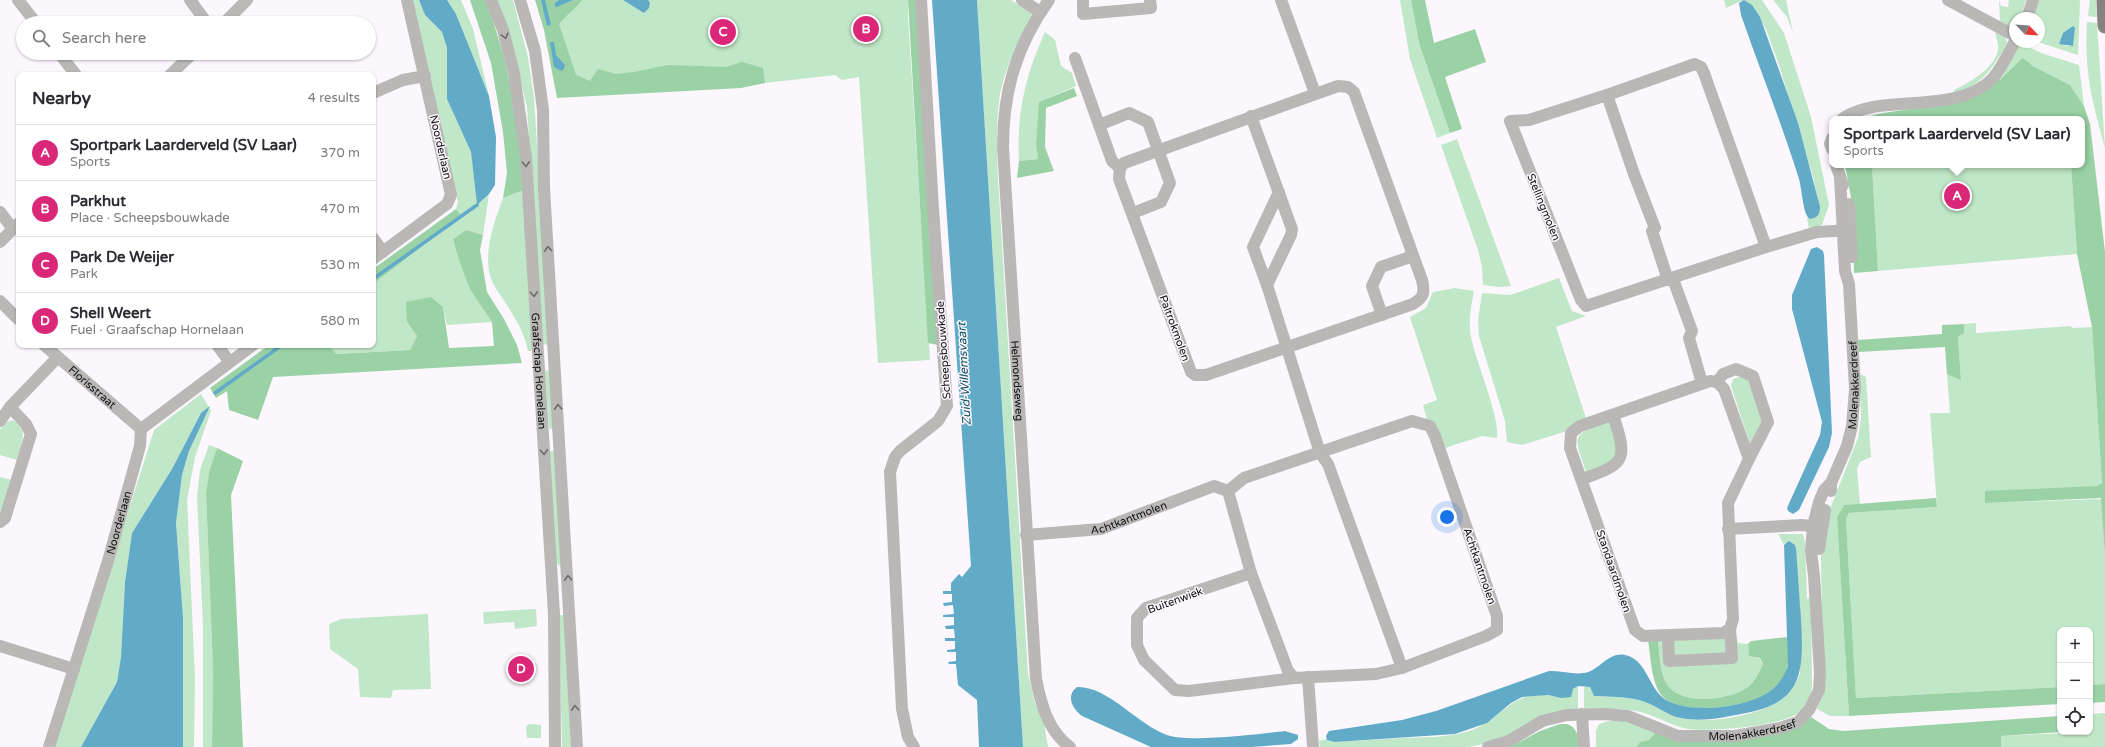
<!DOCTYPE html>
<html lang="en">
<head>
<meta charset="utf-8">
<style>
	body { margin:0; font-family:"Varela Round",sans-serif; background:#f7f7f7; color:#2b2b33 }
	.controls { position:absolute; right:12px; bottom:12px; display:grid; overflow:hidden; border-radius:8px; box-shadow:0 1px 3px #0004 }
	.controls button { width:36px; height:36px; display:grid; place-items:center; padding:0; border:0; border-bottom:1px solid #e1e1e2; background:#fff; color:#2b2b33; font:20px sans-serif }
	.compass { position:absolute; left:2009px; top:12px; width:36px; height:36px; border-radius:50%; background:#fff; box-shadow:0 1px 3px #0004; rotate:115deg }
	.you { position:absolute; left:1447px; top:517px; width:14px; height:14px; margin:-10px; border:3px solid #fff; border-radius:50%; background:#1a73e8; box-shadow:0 0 0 6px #1a73e833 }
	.badge { display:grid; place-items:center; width:26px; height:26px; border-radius:50%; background:#db2777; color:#fff; font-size:13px; font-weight:700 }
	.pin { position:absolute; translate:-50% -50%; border:2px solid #fff; box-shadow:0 1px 4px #0006 }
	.popup { position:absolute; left:1829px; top:116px; width:256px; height:52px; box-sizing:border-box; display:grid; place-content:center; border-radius:8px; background:#fff; filter:drop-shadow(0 1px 3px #0005); font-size:13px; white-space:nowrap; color:#7c7c81 }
	.popup b { font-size:15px; color:#2b2b33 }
	.popup::after { content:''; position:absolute; left:50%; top:100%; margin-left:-8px; border:8px solid transparent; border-top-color:#fff }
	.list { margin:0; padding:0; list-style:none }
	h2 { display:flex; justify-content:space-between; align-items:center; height:52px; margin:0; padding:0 16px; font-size:17px }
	h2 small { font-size:13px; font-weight:400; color:#7c7c81 }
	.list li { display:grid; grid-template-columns:26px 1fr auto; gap:12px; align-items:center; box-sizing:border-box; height:56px; padding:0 16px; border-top:1px solid #e1e1e2 }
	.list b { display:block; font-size:15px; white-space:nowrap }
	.list p { margin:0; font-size:13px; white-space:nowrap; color:#7c7c81 }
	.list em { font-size:13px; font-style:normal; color:#7c7c81 }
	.icon { flex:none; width:22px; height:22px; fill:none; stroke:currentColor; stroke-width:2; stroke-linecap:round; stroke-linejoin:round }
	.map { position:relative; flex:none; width:2105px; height:747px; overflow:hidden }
	.search { position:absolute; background:#fff; box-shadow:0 1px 3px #0004; left:16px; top:16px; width:360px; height:44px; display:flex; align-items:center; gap:10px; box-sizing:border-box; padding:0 14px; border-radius:22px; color:#7c7c81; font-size:15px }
	.panel { position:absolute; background:#fff; box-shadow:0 1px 3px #0004; left:16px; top:72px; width:360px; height:276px; border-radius:8px }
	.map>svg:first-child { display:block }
	.green { fill:#c0e7c7; fill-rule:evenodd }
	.forest { fill:#9ad2a5 }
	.water { fill:#61abc9 }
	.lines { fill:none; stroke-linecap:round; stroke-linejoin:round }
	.stream { stroke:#61abc9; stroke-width:3.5 }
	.minor { stroke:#bab8b6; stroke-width:12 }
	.major { stroke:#85827f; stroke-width:15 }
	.oneway { stroke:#6e6c6c }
	.labels { text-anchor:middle; stroke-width:3; stroke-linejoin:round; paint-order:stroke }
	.street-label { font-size:11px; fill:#100f11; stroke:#fbf7fc }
	.water-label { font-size:12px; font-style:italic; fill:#175369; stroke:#fbf7fc }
</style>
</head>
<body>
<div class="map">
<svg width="2105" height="747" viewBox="0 0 2105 747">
	<rect width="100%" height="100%" fill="#fbf7fc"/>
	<!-- green -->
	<g class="green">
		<path d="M410 0H419L425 15 442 32 447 48V99L471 152 477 205 489 194 483 235 466 230 453 239C462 272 474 294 492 322L447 325 443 307 407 322 417 336 410 350 335 354 329 345H373V284L462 216 456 209 458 202Z"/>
		<polygon points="447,0 461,0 473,29 489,96 456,14"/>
		<polygon points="496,0 513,0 528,57 534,98 550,345 542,344 527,107 515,56"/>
		<polygon points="551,0 909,0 908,3 908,18 930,360 878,363 859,77 842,80 835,75 765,83 568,94"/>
		<path d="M977 0H1011L1033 13C1019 40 1003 70 999 101 996 126 997 153 998 178L1028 674 1035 703 1044 723 1048 747H1023Z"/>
		<polygon points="1400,0 1411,0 1419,43 1450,133 1437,138 1410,59"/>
		<polygon points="1724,0 1762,0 1784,33 1811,117 1829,205 1822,225 1809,229 1807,218 1810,219 1820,211 1813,177 1779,65 1766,29 1748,2 1741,1 1726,8"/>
		<polygon points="1773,0 1786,0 1793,33 1787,17"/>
		<polygon points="1999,0 2001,6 2008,7 2009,0 2026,0 2020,18 2015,18 2013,30 2000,22"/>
		<path d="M2038 0H2080L2078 55 2038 42H2039V18H2032ZM2075 28 2073 46H2065Z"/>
		<polygon points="2090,0 2096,0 2097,17 2088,16"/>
		<path d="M2087 22 2097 23 2105 148C2092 101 2084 72 2087 22Z"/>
		<path d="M1995 31 2005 37 2007 43C1993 68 1983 84 1955 94L1954 90C1969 83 1995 68 1998 50 1999 45 1996 37 1995 31Z"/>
		<path d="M1045 32 1055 40 1061 66 1072 73 1076 86 1040 102 1036 144 1038 159 1019 161C1017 111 1025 77 1045 32Z"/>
		<polygon points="2019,42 2041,53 2079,65 2084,106 2070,85 2031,65 2022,58 2001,79 1986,88"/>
		<polygon points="1457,139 1511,286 1500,287 1483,285 1482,267 1478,250 1441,145"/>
		<polygon points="1872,165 2071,165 2077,254 1878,271"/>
		<path d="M524 190 532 351H528C523 325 507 307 494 285 480 260 494 222 503 198Z"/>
		<polygon points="1559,278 1572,311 1586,316 1556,327 1586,418 1570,430 1522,445 1507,442 1505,421 1479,336 1478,320 1482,293 1510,295"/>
		<path d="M1455 288 1474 291C1471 307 1468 322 1471 337 1475 359 1501 420 1497 438L1482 436 1442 449 1428 423 1423 405 1437 400 1410 317 1426 308 1433 292Z"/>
		<polygon points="1976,323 1976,333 2071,326 2072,328 2092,327 2102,483 2098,486 1985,496 1985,503 2102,499 2105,556 2105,684 2090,685 2090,630 2060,630 2060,687 1856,698 1846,519 1849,513 1937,507 1930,413 1950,413 1947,374 1961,379 1958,337 1964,333 1964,324"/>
		<polygon points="547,370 550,371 554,428 551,429 549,428 545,372"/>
		<polygon points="1860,374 1866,377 1871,457 1860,462 1857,469 1860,504 1844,505 1837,517 1849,716 1830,716 1817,709 1822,697 1823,687 1821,557 1826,519 1858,438 1861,418"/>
		<polygon points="1746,375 1764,421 1752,450 1731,386 1733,379"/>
		<polygon points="201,394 211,411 195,457 187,500 195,678 194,747 183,747 183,618 176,523 182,475 189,451 209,407 201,413 172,469 132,533 125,582 121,657 117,682 81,747 54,747 154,430"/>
		<path d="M12 420C30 428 21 445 17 460L0 455V429L7 422Z"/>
		<path d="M1611 420 1619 441 1614 460 1587 474C1573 433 1570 436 1611 420Z"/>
		<polygon points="209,445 217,448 209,472 206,493 213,668 212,747 203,747 203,625 197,497 200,470"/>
		<polygon points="550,451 554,451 562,565 560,566 556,563 549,453"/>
		<polygon points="0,477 12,480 0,517"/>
		<path d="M1778 534H1803L1805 542 1807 599 1811 597 1812 686C1810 696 1808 704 1801 711 1785 726 1711 732 1688 729 1670 726 1654 714 1636 711 1619 708 1602 709 1584 710V687H1590L1594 696C1611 697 1629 696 1645 702 1657 706 1668 716 1681 718 1708 724 1761 716 1783 698 1791 692 1796 683 1800 673L1785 542 1784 545Z"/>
		<polygon points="536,609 537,626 515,629 514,622 484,624 483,612"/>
		<polygon points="428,614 431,689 393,690 391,698 360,697 358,669 330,649 329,624 341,619"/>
		<polygon points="559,615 566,615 574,747 562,747"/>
		<path d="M1735 630 1738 643 1748 644 1749 656 1759 658 1763 664C1759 673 1755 681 1748 687 1731 700 1685 705 1670 688 1659 676 1660 656 1658 641Z"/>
		<path d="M1578 686V710L1484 744 1469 747H1320L1319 741 1327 739 1335 742C1358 741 1380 739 1402 738 1423 737 1445 738 1466 732 1508 719 1510 684 1561 698Z"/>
		<polygon points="2105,713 2105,747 2001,747 2000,736 2090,732 2090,714"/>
		<polygon points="1613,720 1622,720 1658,730 1649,740 1640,742 1636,747 1596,747 1596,731 1599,724"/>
		<polygon points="529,724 541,725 541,738 527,738 526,727"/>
	</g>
	<!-- forest -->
	<g class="forest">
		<polygon points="470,0 485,0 489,8 505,60 518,124 524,190 503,198 507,173 503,132 491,63"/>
		<path d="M535 0H559L555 3 557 7 573 0H582C576 9 566 15 559 24L576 75 590 81 598 69 616 74 634 72 668 65 726 67 742 62 763 68 765 83 741 88 557 98 544 30Z"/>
		<polygon points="908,0 916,0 938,345 928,343"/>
		<polygon points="1411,0 1425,0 1434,43 1475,29 1486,62 1445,77 1462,129 1450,133 1419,43"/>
		<polygon points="2022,58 2030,63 2031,65 2070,85 2084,106 2090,124 2105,252 2105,556 2101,498 1985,503 1985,491 2097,486 2102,483 2092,327 2077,254 2071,165 2082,165 2082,119 1862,119 1877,114 1962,101 2001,79"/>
		<polygon points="1074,88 1077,96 1046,108 1045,147 1054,171 1017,178 1019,161 1038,159 1036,144 1039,102"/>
		<polygon points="1845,165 1872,165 1878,271 1854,273 1852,203"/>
		<polygon points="456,209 462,216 373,284 373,269"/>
		<polygon points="466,230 483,235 480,250 487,292 504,319 517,345 522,363 273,377 258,420 229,410 227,391 216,398 210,388 269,345 329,345 336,354 410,350 417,336 407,322 406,302 431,297 443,307 449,348 494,346 492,322 470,289 459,260 453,239"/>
		<polygon points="1964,324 1964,333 1958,337 1961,380 1947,374 1945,347 1859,352 1858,340 1942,334 1942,325"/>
		<polygon points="217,448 243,461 231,495 243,747 212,747 213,668 206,493 209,472"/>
		<polygon points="1936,498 1937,507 1849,513 1846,519 1856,698 2060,687 2060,704 1849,716 1837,517 1844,505"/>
		<path d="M1788 637C1789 653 1791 668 1781 681 1777 686 1772 691 1767 694 1747 707 1683 716 1664 698 1651 686 1651 658 1648 640L1658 641C1660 655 1659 676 1670 688 1685 705 1731 700 1748 687 1755 681 1759 673 1763 664L1760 658 1749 656 1748 644 1751 641Z"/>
		<polygon points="2105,684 2105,702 2090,703 2090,685"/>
		<polygon points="2060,716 2060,732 2001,736 2001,747 1636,747 1640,742 1649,740 1658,730 1684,739 1803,723 1811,717 1829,729 1843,731"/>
		<path d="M1560 724H1567C1577 727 1579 738 1580 747H1510L1540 731Z"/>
	</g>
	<!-- water -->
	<g class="water">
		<polygon points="419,0 447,0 456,14 489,96 496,137 495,185 489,194 477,205 471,152 447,99 447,48 442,32 425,15"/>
		<polygon points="541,0 545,0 551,25 547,26"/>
		<polygon points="559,0 573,0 557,7 555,6 555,3"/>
		<polygon points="623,0 648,0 650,3 649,8 644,13"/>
		<polygon points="932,0 977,0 1023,747 979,747 977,700 958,685 956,664 949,664 948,662 956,661 956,652 947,652 947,650 955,649 955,641 945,641 945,638 955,638 954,629 946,629 945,626 954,625 954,617 943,617 943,615 954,614 953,605 944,606 943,603 952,602 952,594 943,594 943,591 951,591 951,583 959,574 962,577 971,566"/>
		<path d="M1744 0 1752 5 1760 17 1798 123 1820 207C1820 215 1817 218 1810 219 1803 216 1802 189 1799 179 1782 124 1760 70 1741 15L1739 3Z"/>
		<polygon points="2073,26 2075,28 2073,46 2059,44 2063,33"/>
		<polygon points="550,42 554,42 556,55 565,65 564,69 561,71 554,67"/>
		<polygon points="1817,247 1823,251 1824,255 1832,433 1829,447 1799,510 1793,514 1788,511 1787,508 1820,435 1822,422 1792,309 1792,295 1809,254 1811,249"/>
		<polygon points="210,406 189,451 182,475 176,523 183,618 183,747 81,747 117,682 121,657 125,582 132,533 172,469 201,413"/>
		<path d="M1789 541 1795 545 1796 549C1798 572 1799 596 1801 619 1804 673 1803 704 1741 714 1721 718 1701 722 1681 718 1668 716 1657 706 1645 702 1629 696 1611 697 1594 696L1590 687 1578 686 1573 689 1571 697 1561 698 1548 695 1522 697 1511 703 1487 723 1455 734 1335 742 1327 740 1326 736 1329 731 1402 720 1436 711 1549 671C1563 670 1575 676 1588 672 1602 667 1611 649 1629 656 1648 664 1649 689 1666 700 1690 714 1742 708 1766 694 1777 688 1784 677 1788 666L1784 545Z"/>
		<path d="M1077 687C1108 686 1138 725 1167 735 1188 743 1261 734 1285 731L1298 735V739L1291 744 1251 747H1151L1082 716C1073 709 1065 696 1077 687Z"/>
	</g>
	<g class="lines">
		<!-- stream -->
		<g class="stream">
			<polyline points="373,279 477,205"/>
			<polyline points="215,393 282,345"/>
		</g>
		<!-- minor -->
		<g class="minor">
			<polyline points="18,0 36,23"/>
			<polyline points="190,0 207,23"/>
			<path id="s1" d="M491 0 503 30 514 73 526 158 554 614 555 747"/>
			<polyline points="520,0 535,51 543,110 544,188 577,747"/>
			<polyline points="1022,0 1040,12"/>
			<path id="s2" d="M1049 0C1016 46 1003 92 1003 147L1036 679C1041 704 1048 731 1070 747"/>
			<polyline points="1083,0 1083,14 1151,8 1150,0"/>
			<polyline points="1281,0 1315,93"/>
			<polyline points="1948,0 2015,36"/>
			<polyline points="2027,18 2033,0"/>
			<polyline points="224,23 247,0"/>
			<polyline points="59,53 76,75"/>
			<polyline points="1075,58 1112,161 1120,168"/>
			<polygon points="1695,64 1701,67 1704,73 1766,247 1586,306 1581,300 1510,121 1529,120 1607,95"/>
			<polyline points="170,75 193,53"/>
			<path d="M1338 86 1348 87 1354 92 1422 280C1425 293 1424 297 1413 304L1206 375H1195L1191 372 1119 179 1120 168 1124 163Z"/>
			<polyline points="373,93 403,80 425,76"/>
			<polyline points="1607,95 1634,174 1655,228 1652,231 1668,280"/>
			<polyline points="1251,116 1292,229 1291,235 1267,285"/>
			<path d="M1842 119C1854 110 1874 106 1888 105 1922 101 1968 105 1993 78 2002 67 2008 54 2015 41"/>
			<polyline points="1099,125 1129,113 1148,122 1170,183 1161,202 1133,213"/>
			<polyline points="1832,138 1830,144 1832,149"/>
			<polyline points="1836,165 1843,185"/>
			<polyline points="1279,192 1253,247 1267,285 1320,453 1328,464 1402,668"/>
			<polyline points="1849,204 1852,257"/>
			<polyline points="0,212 13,229"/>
			<polyline points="373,238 383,252"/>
			<polyline points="0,242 19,223"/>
			<polyline points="1766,247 1817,232 1850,230"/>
			<polyline points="373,259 447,204 451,195 407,0"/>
			<polyline points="1673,279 1692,331 1689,338 1702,383"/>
			<polyline points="0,301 19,320"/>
			<polyline points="1382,315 1372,286 1381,267 1413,256"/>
			<path id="s3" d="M44 345 141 429"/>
			<polyline points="217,345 229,361"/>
			<polygon points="1710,381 1717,382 1724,389 1749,459 1728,503 1733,619 1730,629 1723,633 1643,636 1635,630 1570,448 1571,433 1580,426"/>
			<polyline points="1717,382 1723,374 1736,369 1753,376 1768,422 1749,459"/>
			<polyline points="0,421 10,407 57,358"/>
			<polygon points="1412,421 1430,426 1435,436 1497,616 1497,630 1486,636 1402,668 1376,674 1294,678 1288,671 1251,573 1228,491 1244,478"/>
			<path d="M1582 479C1626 464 1628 460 1613 415"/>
			<path id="s4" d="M1831 491V483L1847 446 1852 426 1855 389 1849 284 1845 271 1840 177"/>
			<polyline points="0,522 5,518 31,434 26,424 10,407"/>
			<polyline points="1728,529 1802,525 1820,527"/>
			<path id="s5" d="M1026 535 1101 529 1214 486 1228 491"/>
			<polyline points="1819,549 1825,510"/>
			<polyline points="1251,573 1146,608 1137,618 1137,645 1144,660 1175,690 1189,691 1294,678"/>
			<polyline points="1668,636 1669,661 1732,658 1730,629"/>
			<polyline points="0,646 74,669"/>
			<polyline points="1308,677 1313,747"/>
			<polyline points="1582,714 1584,747"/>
			<path id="s6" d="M49 747 108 561 140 446 141 429 253 345"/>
			<polyline points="914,747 908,737 902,709 890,472 895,457 900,451 938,421 947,406 933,209 921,0"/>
			<path id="s7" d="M1488 747 1509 741 1542 721 1567 715 1604 714 1628 716 1678 736H1735L1780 728 1798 722 1809 710 1819 690 1820 673 1814 576 1811 551 1813 526 1819 502 1824 490 1831 483"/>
		</g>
		<!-- major -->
		<polyline class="major" points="2104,0 2105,26"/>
	</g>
	<!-- one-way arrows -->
	<defs><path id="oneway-chevron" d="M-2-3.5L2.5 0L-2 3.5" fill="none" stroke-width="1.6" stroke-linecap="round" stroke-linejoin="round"/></defs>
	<g class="oneway">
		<use href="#oneway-chevron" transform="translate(505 36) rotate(75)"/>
		<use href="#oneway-chevron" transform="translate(526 164) rotate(87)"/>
		<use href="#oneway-chevron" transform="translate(548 249) rotate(-94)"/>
		<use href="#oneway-chevron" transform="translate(534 294) rotate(87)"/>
		<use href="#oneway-chevron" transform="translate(558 407) rotate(-93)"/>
		<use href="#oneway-chevron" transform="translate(544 452) rotate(86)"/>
		<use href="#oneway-chevron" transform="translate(568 578) rotate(-93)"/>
		<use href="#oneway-chevron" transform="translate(575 708) rotate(-93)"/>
	</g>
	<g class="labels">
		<!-- street labels -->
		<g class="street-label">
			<text transform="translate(441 147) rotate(77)" y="4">Noorderlaan</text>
			<text transform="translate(1544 207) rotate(68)" y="4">Stellingmolen</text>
			<text transform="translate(1175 328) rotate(70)" y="4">Paltrokmolen</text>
			<text transform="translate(943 350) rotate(-94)" y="4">Scheepsbouwkade</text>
			<text dy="4" stroke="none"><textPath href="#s1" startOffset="376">Graafschap Hornelaan</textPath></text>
			<text dy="4" stroke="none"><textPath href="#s2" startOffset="391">Helmondseweg</textPath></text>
			<text dy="4" stroke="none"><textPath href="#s4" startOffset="110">Molenakkerdreef</textPath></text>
			<text dy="4" stroke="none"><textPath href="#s3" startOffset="64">Florisstraat</textPath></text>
			<text dy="4" stroke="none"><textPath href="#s5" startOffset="105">Achtkantmolen</textPath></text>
			<text dy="4" stroke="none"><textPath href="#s6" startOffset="235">Noorderlaan</textPath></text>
			<text transform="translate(1480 566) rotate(71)" y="4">Achtkantmolen</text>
			<text transform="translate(1614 571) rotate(71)" y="4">Standaardmolen</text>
			<text transform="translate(1175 600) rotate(-20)" y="4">Buitenwiek</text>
			<text dy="4" stroke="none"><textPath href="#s7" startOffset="276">Molenakkerdreef</textPath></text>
		</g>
		<!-- water labels -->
		<g class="water-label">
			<text transform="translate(964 374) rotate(-93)" y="4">Zuid-Willemsvaart</text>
		</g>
	</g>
</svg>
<div class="controls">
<button>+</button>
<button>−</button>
<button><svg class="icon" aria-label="locate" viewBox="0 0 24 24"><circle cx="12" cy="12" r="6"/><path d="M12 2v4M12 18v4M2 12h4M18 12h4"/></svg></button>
</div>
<svg class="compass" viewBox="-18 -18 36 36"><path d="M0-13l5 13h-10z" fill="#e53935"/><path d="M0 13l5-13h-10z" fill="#7c7c81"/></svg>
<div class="you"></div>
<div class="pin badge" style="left:1957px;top:196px">A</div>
<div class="popup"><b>Sportpark Laarderveld (SV Laar)</b>Sports</div>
<div class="pin badge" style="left:866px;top:29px">B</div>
<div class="pin badge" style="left:723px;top:32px">C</div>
<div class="pin badge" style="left:521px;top:669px">D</div>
<div class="search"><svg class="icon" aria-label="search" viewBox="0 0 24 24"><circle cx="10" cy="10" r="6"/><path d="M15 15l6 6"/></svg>Search here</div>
<section class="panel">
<h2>Nearby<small>4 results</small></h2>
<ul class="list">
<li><span class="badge">A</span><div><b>Sportpark Laarderveld (SV Laar)</b><p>Sports</p></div><em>370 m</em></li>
<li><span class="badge">B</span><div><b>Parkhut</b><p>Place · Scheepsbouwkade</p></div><em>470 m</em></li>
<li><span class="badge">C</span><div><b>Park De Weijer</b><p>Park</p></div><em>530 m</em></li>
<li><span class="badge">D</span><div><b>Shell Weert</b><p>Fuel · Graafschap Hornelaan</p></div><em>580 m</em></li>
</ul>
</section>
</div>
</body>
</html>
